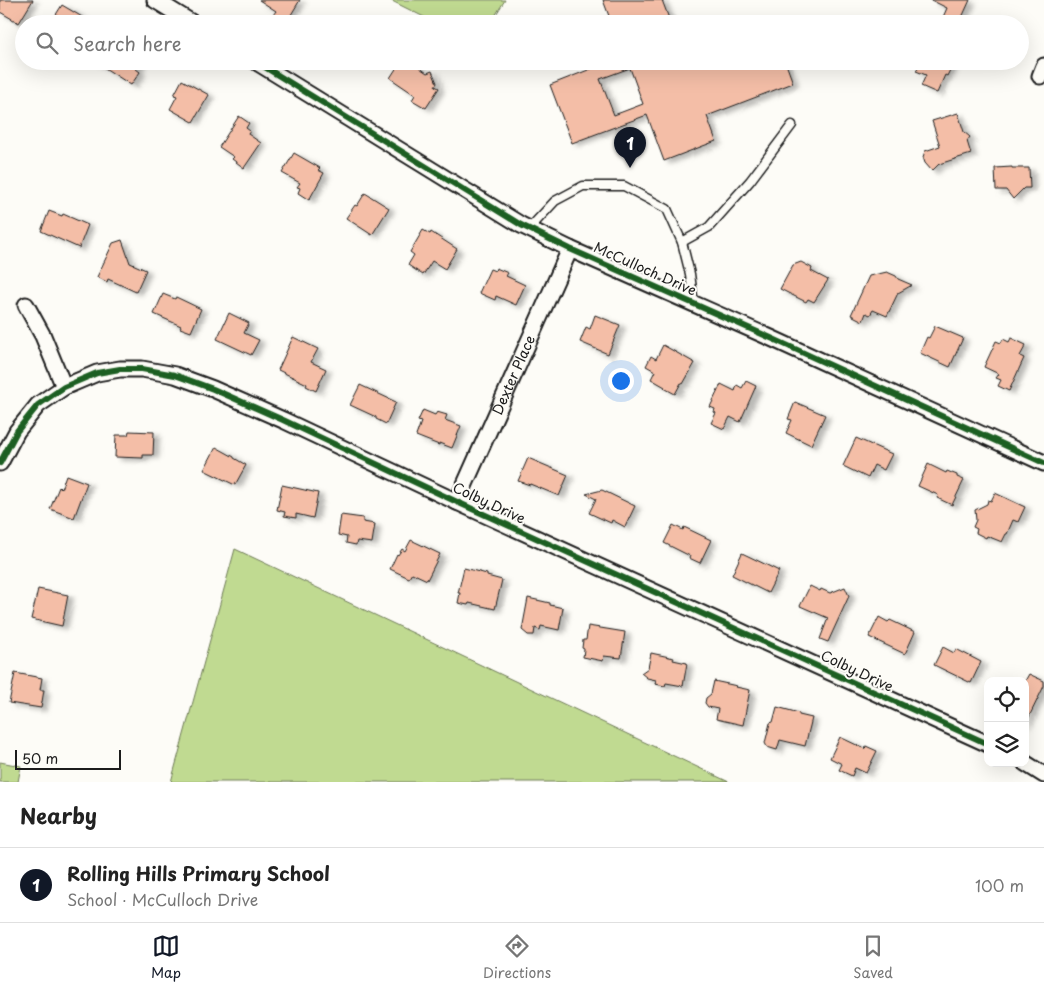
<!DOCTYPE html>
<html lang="en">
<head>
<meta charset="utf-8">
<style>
	body { margin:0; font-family:"Playpen Sans",sans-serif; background:#f2f2f2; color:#222 }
	.controls { position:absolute; right:15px; bottom:15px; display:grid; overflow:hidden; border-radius:10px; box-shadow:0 5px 20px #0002 }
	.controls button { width:45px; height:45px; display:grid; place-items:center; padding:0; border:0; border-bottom:1px solid #e0e0e0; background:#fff; color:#222; font:25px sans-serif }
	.scale { position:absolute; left:15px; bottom:12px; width:106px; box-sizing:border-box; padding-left:5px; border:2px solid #1c1c1c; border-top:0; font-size:14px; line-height:18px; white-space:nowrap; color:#1c1c1c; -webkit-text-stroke:4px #fdfcf7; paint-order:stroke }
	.you { position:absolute; left:620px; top:380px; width:18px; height:18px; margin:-12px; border:4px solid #fff; border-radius:50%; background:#1a73e8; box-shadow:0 0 0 8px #1a73e833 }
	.badge { display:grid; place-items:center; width:32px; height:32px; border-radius:50%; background:#111827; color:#fff; font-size:16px; font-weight:700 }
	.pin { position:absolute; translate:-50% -41px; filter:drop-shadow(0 1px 2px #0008) }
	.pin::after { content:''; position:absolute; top:26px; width:18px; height:15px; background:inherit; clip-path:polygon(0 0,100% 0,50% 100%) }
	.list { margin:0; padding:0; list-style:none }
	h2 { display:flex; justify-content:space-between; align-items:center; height:65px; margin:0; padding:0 20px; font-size:21px }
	h2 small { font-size:16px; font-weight:400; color:#767676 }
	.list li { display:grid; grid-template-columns:32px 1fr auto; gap:15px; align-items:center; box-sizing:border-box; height:75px; padding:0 20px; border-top:1px solid #e0e0e0 }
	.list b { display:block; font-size:19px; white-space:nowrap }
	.list p { margin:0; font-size:16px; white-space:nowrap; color:#767676 }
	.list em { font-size:16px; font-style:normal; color:#767676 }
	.icon { flex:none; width:28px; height:28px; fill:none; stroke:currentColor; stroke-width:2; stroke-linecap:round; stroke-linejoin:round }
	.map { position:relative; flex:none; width:1044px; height:782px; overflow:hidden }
	.search { position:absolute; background:#fff; box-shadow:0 5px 20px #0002; left:15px; right:15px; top:15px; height:55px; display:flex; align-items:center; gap:12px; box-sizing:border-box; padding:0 18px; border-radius:28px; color:#767676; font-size:19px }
	.sheet { height:140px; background:#fff }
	nav { display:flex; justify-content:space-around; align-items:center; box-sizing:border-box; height:70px; border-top:1px solid #e0e0e0; background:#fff; font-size:14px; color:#767676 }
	nav a { display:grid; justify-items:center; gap:2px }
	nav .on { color:#111827 }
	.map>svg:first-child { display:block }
	.green { fill:#c0da91; stroke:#6e7b56 }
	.building { fill:#f4bea7; stroke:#1c1c1c; fill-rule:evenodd; filter:url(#shadow) }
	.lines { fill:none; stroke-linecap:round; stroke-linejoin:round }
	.lane-casing { stroke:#1c1c1c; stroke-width:11 }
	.street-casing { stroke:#1c1c1c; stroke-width:19 }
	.lane { stroke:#fdfcf7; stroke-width:8 }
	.street { stroke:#fdfcf7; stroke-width:15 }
	.cycleway-casing { stroke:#fdfcf7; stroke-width:9 }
	.cycleway { stroke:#1b5e20; stroke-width:6 }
	.labels { text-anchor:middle; stroke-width:4; stroke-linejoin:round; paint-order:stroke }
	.street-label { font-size:14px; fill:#1c1c1c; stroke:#fdfcf7 }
</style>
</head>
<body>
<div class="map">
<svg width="1044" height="782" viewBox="0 0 1044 782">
	<defs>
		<filter id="shadow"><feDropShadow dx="5.5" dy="3" stdDeviation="2.5" flood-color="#0004"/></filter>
	</defs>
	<rect width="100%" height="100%" fill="#fdfcf7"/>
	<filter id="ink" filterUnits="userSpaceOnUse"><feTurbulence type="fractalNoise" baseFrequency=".02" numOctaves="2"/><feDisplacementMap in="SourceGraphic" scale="10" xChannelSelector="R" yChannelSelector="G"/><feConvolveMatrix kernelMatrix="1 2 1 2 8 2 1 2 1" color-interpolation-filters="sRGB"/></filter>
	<g filter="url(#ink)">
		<!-- green -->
		<g class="green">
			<polygon points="390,0 505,0 490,24 438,24"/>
			<polygon points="235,549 729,782 171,782"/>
			<polygon points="0,762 21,766 18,782 0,782"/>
		</g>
		<!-- building -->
		<g class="building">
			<polygon points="0,0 33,0 19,23 0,12"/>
			<polygon points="259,0 300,0 286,23 273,15 276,11"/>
			<polygon points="603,0 662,0 671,24 612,24"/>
			<polygon points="931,0 970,0 959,24 940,24 947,8"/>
			<polygon points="62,5 94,24 50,24"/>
			<polygon points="94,61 141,61 136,69 140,72 131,85"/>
			<polygon points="401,61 410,61 427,73 432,71 437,83 435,86 439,88 426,108 412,100 415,95 390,78"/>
			<path d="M611 61H785L793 83 707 116 716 141 664 161 647 115 572 143 550 85ZM630 68 643 104 614 115 600 79Z"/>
			<polygon points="921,61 950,61 948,64 952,66 947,76 945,75 937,93 921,86 926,75 916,71"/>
			<polygon points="182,80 209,95 193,122 170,109 177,96 174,95"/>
			<polygon points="958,113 964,132 970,137 967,141 971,154 939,164 932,171 925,163 923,157 925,151 940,146 932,121"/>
			<polygon points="239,116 249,123 246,128 250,131 248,134 261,143 244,168 232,159 234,157 219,147"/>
			<polygon points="294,153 320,168 318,170 324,173 309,200 298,193 300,188 297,187 300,183 282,173"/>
			<polygon points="1012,167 1012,168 1029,168 1030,188 1024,188 1013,199 1006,190 996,190 995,168"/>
			<polygon points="365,193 389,208 372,235 346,218 355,205 357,206"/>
			<polygon points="49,211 62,216 63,214 88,225 79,248 41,231"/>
			<polygon points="423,230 430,234 431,232 457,249 445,269 432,261 423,275 408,265 414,255 410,252"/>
			<polygon points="122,240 130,263 146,270 136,292 108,279 107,282 97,277 113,243"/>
			<polygon points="801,262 812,268 811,271 828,280 814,302 808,299 806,302 780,289 793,265"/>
			<polygon points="496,268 508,273 506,276 525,285 516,305 496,296 495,300 479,293 490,269 495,271"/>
			<polygon points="887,272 896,276 898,279 912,285 898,293 887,316 873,310 870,315 866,313 863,321 851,315 869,276"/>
			<polygon points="163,294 175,299 176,297 201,309 191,332 180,328 181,326 154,314"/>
			<polygon points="229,313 249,323 244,333 259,340 251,355 217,339"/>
			<polygon points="595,315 620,325 608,354 580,342 586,327 590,329"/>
			<polygon points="935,326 963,338 950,367 920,353 927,337 929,338"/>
			<polygon points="293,337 318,349 311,362 326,369 316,391 306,386 307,384 278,370"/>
			<polygon points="1011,338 1026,345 1020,356 1024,358 1009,391 998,386 1001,380 996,378 999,374 984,367 996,341 1001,343 1003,339 1009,342"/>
			<polygon points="663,345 695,363 683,384 681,383 675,394 664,388 665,387 651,379 655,371 646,366 651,356 656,359"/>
			<polygon points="746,381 756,386 740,422 730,417 724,429 711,423 716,413 714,412 715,409 710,407 721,384 735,391 737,385 742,388"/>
			<polygon points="360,385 396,402 386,424 376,419 376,417 350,405"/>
			<polygon points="795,402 825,415 811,445 786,433 792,420 788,419"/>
			<polygon points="423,410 435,415 437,412 447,415 445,420 461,426 452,448 439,443 439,445 416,436 421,422 418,421"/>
			<polygon points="129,431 154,432 153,455 143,455 143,458 115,457 116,435 128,435"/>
			<polygon points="856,438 892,454 884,470 874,465 868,478 843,466"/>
			<polygon points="216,447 234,457 234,458 246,465 235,485 204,470"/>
			<polygon points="528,458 568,475 559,496 530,484 530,485 518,481"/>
			<polygon points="928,464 946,473 947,471 957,475 957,477 964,480 952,505 937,498 938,495 918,486"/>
			<polygon points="66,475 87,483 74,518 50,509 59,487 61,489"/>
			<polygon points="282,485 318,493 313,518 296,514 296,518 284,516 285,512 277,510"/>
			<polygon points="602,490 635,506 625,527 612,520 611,523 589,513 596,499 586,494"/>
			<polygon points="995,493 1025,507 1018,522 1013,520 1007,534 1006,534 1002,542 987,536 986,538 976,533 977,529 973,527 976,520 975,510 987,504 988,500 991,501"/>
			<polygon points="341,515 363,518 363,522 375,524 372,543 357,541 356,545 346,543 347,537 338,535"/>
			<polygon points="673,525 683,530 684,527 711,540 700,563 689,558 690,556 664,543"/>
			<polygon points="411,540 440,554 427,580 412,573 409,578 390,569 397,554 398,555 402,549 405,551"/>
			<polygon points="742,553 779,571 768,593 732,575"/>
			<polygon points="464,568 487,574 487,576 502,580 495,609 469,603 468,605 458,603 460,593 458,593"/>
			<polygon points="810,586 820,591 821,589 830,593 845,587 849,596 828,642 820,639 828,618 800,606"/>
			<polygon points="38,589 68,595 62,626 31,619"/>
			<polygon points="528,598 550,603 550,605 563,608 559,630 541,626 540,630 535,628 534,635 528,635 522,630"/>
			<polygon points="879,617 888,622 890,620 915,632 905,654 869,637"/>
			<polygon points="588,626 625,632 621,658 604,656 603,661 583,657 584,649 582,648 583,640 586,640"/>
			<polygon points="943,647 954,653 956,649 981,662 971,683 934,665"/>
			<polygon points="651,653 674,658 673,660 687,663 683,686 666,683 665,686 655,684 656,680 647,678 641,673 648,668"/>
			<polygon points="15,673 42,678 40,690 44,690 41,708 9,703"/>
			<polygon points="1029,674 1044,681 1044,686 1025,725 1025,681"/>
			<polygon points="714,681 737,686 736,687 750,690 743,725 716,719 718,709 708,707 705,703 706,698 711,694"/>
			<polygon points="777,707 799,713 799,715 812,718 805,746 780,740 777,750 767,747 765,743 770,723 773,722"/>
			<polygon points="840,737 865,749 866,746 877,751 866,773 855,768 852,776 839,770 842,764 830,758"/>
		</g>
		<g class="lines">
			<!-- lane casing -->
			<g class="lane-casing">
				<g id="lane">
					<polyline points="529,229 555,201 583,186 624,186 667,209 682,242 690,274 694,304"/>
					<polyline points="682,242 709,227 750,181 792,125"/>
				</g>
			</g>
			<!-- street casing -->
			<g class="street-casing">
				<g id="street">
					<polyline points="155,0 194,24"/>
					<polyline points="255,61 521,225 570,249 771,338 1044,463"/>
					<polyline points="1040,76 1044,66"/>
					<polyline points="26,305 43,336 64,387"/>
					<polyline points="0,463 17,431 38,405 64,387 97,373 120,369 142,369 175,375 213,389 283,420 457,502 988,744"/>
					<path id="s1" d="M457 502 570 249"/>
					<polyline points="1025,763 1044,775"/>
				</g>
			</g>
			<!-- lane -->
			<use href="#lane" class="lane"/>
			<!-- street -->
			<use href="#street" class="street"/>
			<!-- cycleway casing -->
			<g class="cycleway-casing">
				<g id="cycleway">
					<polyline points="255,61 521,225 570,249 771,338 1044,463"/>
					<polyline points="0,463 17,431 38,405 64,387 97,373 120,369 142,369 175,375 213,389 283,420 457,502 988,744"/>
				</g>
			</g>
			<!-- cycleway -->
			<use href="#cycleway" class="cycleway"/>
		</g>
	</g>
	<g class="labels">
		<!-- street labels -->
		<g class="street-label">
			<text transform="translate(645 269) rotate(24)" y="5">McCulloch Drive</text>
			<text dy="5" stroke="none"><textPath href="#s1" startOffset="139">Dexter Place</textPath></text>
			<text transform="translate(489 503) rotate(25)" y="5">Colby Drive</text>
			<text transform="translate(857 671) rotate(25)" y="5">Colby Drive</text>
		</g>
	</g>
</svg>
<div class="controls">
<button><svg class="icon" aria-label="locate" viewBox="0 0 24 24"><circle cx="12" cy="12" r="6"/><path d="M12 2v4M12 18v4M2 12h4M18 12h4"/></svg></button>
<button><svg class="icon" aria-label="layers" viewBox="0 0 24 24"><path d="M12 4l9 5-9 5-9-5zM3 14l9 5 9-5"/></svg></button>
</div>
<div class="scale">50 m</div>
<div class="you"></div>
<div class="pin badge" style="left:630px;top:168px">1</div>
<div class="search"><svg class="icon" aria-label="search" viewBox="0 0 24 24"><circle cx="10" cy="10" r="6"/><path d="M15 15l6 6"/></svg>Search here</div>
</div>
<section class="sheet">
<h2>Nearby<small></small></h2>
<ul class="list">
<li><span class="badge">1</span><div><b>Rolling Hills Primary School</b><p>School · McCulloch Drive</p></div><em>100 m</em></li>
</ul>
</section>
<nav>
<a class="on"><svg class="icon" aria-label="map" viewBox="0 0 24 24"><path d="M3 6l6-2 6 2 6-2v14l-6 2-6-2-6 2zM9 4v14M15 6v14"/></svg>Map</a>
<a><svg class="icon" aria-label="directions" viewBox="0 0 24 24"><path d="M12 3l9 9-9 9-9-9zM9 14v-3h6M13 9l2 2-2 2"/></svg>Directions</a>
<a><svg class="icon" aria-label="saved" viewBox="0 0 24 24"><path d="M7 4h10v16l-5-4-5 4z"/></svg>Saved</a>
</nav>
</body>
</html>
